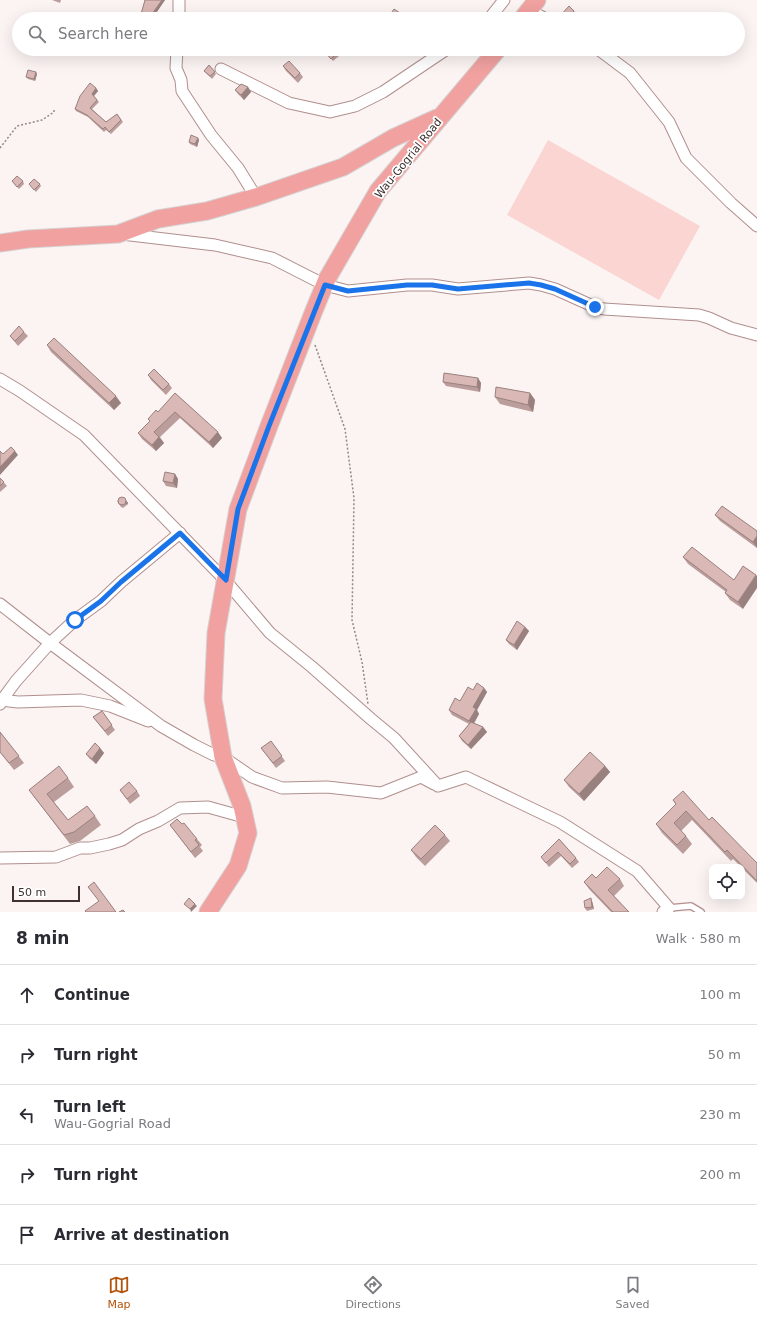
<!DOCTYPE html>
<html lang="en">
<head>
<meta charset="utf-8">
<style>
	body { margin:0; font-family:"DejaVu Sans",sans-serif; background:#f7f7f7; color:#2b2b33 }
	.controls { position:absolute; right:12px; bottom:12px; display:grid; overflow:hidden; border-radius:8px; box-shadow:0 4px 16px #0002 }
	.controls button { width:36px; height:36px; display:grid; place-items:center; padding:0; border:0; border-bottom:1px solid #e1e1e2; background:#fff; color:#2b2b33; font:20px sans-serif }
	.scale { position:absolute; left:12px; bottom:10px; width:68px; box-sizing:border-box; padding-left:4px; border:2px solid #3e3130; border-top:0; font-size:11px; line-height:14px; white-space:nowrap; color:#3e3130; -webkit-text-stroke:3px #fff; paint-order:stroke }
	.stop { position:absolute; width:12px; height:12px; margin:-9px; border:3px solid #1a73e8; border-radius:50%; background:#fff }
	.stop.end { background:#1a73e8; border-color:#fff; box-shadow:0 1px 4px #0008 }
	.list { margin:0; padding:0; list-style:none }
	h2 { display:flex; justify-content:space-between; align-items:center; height:52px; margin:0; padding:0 16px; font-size:17px }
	h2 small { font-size:13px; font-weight:400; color:#7c7c81 }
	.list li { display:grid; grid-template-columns:26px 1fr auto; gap:12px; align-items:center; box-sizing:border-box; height:60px; padding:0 16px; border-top:1px solid #e1e1e2 }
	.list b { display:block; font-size:15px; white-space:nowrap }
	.list p { margin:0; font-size:13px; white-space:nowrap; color:#7c7c81 }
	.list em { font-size:13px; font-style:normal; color:#7c7c81 }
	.icon { flex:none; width:22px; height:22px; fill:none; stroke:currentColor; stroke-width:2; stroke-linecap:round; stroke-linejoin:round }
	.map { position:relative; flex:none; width:757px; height:912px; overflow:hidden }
	.search { position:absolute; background:#fff; box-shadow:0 4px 16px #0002; left:12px; right:12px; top:12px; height:44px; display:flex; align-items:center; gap:10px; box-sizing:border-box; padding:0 14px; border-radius:22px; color:#7c7c81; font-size:15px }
	.sheet { height:352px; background:#fff }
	nav { display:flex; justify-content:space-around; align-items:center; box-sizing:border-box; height:56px; border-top:1px solid #e1e1e2; background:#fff; font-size:11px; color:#7c7c81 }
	nav a { display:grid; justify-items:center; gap:2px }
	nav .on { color:#b45309 }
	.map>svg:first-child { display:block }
	.green { fill:#fad5d2 }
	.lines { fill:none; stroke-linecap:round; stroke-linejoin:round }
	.service-casing { stroke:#b08f8d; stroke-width:8 }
	.minor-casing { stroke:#b08f8d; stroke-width:13 }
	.primary-casing { stroke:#d5d2d1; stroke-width:19 }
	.path { stroke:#948988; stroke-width:1.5; stroke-dasharray:2 2; stroke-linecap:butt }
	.service { stroke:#fff; stroke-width:5.5 }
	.minor { stroke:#fff; stroke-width:11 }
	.primary { stroke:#f0a1a0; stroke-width:17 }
	.wall { fill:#bb9e9c }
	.shaded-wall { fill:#99817f }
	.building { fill:#dab8b5; stroke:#99817f }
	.route { stroke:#1a73e8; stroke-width:5 }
	.labels { text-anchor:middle; stroke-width:3.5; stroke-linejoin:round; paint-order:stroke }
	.street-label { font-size:11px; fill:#3e3130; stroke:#fff }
</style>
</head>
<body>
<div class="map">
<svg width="757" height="912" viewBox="0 0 757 912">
	<rect width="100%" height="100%" fill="#fbf4f3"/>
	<!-- green -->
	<polygon class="green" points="548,140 700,226 659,300 507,215"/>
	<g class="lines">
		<!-- service casing -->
		<g class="service-casing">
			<polyline id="service" points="669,908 691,906 701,912"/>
		</g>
		<!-- minor casing -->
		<g class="minor-casing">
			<g id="minor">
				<polyline points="529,10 546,19"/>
				<polyline points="179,19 179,0"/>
				<polyline points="489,19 504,0"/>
				<polyline points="177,49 176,68 181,80 182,91 211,135 238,168 256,197"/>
				<polyline points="598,49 630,73 669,122 686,158 731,203 757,226"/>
				<polyline points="221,69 289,103 330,112 355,106 383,92 447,49"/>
				<polyline points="122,234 215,245 272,258 325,285 348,291 407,285 432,285 458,289 529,283 541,285 555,289 595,307 604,309 699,315 709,318 731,328 757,335"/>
				<polyline points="0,379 20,391 84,435 225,580 270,633 312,667 371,719 394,738 438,786 466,777 560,822 637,871 669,908 663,912"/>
				<polyline points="0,604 50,643 161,726 194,745 214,755 223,757 252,777 282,788 327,787 381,793 421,777 434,784"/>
				<polyline points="0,700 18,702 81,700 110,706 148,721"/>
				<polyline points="0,704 2,700 16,681 50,643 75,620 101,601 121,582 180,533"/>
				<polyline points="0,858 56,857 80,848 90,848 109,844 122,840 139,829 158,821 180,808 208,807 244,817"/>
			</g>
		</g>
		<!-- primary casing -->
		<g class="primary-casing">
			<g id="primary">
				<polyline points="522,19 537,0"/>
				<polyline points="0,243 28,239 118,234 158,219 207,211 256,197 343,167 393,138 437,118"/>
				<polyline points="208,912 238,866 248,833 242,806 223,757 213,699 216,633 238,509 269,426 313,313 327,279 378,191 498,49"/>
			</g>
		</g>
		<!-- path -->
		<g class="path">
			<polyline points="0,148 17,126 42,120 54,112 54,108"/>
			<polyline points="315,345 345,429 354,498 352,620 362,662 368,704"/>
		</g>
		<!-- service -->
		<use href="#service" class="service"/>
		<!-- minor -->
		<use href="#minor" class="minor"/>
		<!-- primary -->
		<use href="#primary" class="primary"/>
	</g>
	<!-- wall -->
	<g class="wall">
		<polygon points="52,0 61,0 60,3"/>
		<polygon points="145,0 165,0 152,19 150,19 142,16 141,14"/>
		<polygon points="574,11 576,14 571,19 561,19 559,17"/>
		<polygon points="325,52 337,53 339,56 333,61"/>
		<polygon points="209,65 216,74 212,79 204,71"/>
		<polygon points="283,66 300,73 303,77 298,83 286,71"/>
		<polygon points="37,74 35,81 28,79 26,77"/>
		<polygon points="248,87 251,92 244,100 238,94 235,90"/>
		<polygon points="96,88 98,91 94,96 99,102 92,109 106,122 117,114 123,122 111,134 106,130 104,132 88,117 76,111 75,109"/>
		<polygon points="198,138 199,140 197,147 190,144 189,142"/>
		<polygon points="12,181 23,181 24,184 19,189"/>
		<polygon points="29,184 40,184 41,186 36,192"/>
		<polygon points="24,332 28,336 18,346 13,340 10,336"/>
		<polygon points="47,345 121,403 114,410 51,352"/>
		<polygon points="148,375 169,384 172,388 166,395 151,380"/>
		<polygon points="478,378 481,383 480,392 446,386 443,382"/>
		<polygon points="175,393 222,438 213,448 180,418 160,437 164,443 156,451 142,439 138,433 150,421 148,419 158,412"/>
		<polygon points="530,393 535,400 533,412 500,404 495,397"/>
		<polygon points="175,474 178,479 177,488 166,486 163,481"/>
		<polygon points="0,478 7,486 0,492"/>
		<polygon points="125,499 128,503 127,505 123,508 121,507 117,501"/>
		<polygon points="715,515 757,531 757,548 720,521"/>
		<polygon points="683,557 734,580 743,609 730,600 725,593 726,592 688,564"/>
		<polygon points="525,627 529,631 517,650 509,644 506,640"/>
		<polygon points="484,688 487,692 477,710 479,714 474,723 483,727 487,732 471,749 462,741 459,736 469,724 452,715 449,710 473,690"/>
		<polygon points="102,711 115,730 108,736 93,717"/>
		<polygon points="0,732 24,763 14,770 0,752"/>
		<polygon points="271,741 285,761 276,768 261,748"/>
		<polygon points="100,748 104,753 96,764 89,758 86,754"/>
		<polygon points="605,766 610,772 584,801 569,787 564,780"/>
		<polygon points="68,778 74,787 54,802 68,820 95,816 101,825 80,841 70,844 29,790"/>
		<polygon points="120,790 137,791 140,796 130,804"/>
		<polygon points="673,800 709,820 757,863 757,883 733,859 731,861 692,820 681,831 686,836 692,844 683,854 662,833 656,824 676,805"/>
		<polygon points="170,825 197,839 202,845 200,847 203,851 195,858"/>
		<polygon points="445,835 450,841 425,866 416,857 411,850"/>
		<polygon points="559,839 576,858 579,862 572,868 561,856 549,867 541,857"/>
		<polygon points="596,878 620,879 624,886 614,896 629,912 611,912 589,889 584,882"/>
		<polygon points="592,901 594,909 587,911 585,908"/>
	</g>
	<!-- shaded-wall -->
	<g class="shaded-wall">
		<polygon points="162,0 165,0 152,19 150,17"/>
		<polygon points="400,13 402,15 399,19 396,19"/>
		<polygon points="36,72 37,74 35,81 34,79"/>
		<polygon points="248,87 251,92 244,100 241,95"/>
		<polygon points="96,88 98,91 93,97 92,94"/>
		<polygon points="198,138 199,140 197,147 195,144"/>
		<polygon points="478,378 481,383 480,392 477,387"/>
		<polygon points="530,393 535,400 533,412 528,405"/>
		<polygon points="116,396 121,403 114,410 109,403"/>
		<polygon points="218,432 222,438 213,448 209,442"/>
		<polygon points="159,437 164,443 156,451 152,445"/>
		<polygon points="15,451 18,455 0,475 0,467"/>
		<polygon points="175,474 178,479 177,488 173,483"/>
		<polygon points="125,499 128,503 127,505 126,503"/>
		<polygon points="757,536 757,548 753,542"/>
		<polygon points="756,575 757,576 757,588 743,609 738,602"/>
		<polygon points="525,627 529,631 517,650 514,645"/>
		<polygon points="484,688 487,692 477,710 479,714 473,725 469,721 473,707"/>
		<polygon points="483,727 487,732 471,749 468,745"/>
		<polygon points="100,748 104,753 96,764 92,759"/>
		<polygon points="605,766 610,772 584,801 579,794"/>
		<polygon points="591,898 592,901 594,909 592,907"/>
		<polygon points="195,904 197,906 191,912 190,909"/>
	</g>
	<!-- building -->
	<g class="building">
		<polygon points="145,0 162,0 150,17 141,14"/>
		<polygon points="569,6 574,11 567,19 562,19 559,17"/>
		<polygon points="394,9 400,13 396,19 390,15"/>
		<polygon points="253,16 255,16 259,19 251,19"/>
		<polygon points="328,49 333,49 337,53 331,59 325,52"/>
		<polygon points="289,61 300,73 295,78 283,66"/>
		<polygon points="209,65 215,72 210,76 204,71"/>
		<polygon points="28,70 36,72 34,79 26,77"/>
		<polygon points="90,83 96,88 92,94 97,100 90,108 106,122 117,114 121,120 109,132 105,127 103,129 87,115 75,109 80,96"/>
		<polygon points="241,84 248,87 241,95 235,90"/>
		<polygon points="191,135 198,138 195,144 189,142"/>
		<polygon points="17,176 23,181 17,187 12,181"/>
		<polygon points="34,179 40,184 34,190 29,184"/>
		<polygon points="19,326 24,332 15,341 10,336"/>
		<polygon points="54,338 116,396 109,403 47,345"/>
		<polygon points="154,369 169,384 163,390 148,375"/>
		<polygon points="444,373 478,378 477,387 443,382"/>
		<polygon points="496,387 530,393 528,405 495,397"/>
		<polygon points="175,393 218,432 209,442 175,412 154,432 159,437 152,445 138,433 150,421 148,419 156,410 158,412"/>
		<polygon points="11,447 15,451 0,467 0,451 3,454"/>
		<polygon points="165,472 175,474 173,483 163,481"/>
		<polygon points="0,478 4,482 0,486"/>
		<circle cx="122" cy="501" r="4"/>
		<polygon points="722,506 757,531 757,536 753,542 715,515"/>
		<polygon points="692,547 734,580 743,566 756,575 738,602 725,593 727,590 683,557"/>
		<polygon points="517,621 525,627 514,645 506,640"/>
		<polygon points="477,683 484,688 473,707 476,709 469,721 449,710 455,698 460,701 468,687 473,690"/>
		<polygon points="102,711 112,725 105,731 93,717"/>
		<polygon points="471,722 483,727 468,745 459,736"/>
		<polygon points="0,732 19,756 9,763 0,752"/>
		<polygon points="271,741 282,756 273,763 261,748"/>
		<polygon points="95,743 100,748 92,759 86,754"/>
		<polygon points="590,752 605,766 579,794 564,780"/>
		<polygon points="59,766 68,778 47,794 68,820 87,806 95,816 74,832 64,835 29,790"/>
		<polygon points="129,782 137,791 127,799 120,790"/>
		<polygon points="683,791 709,820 712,817 757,863 757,881 727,850 725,852 686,811 674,823 686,836 677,845 656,824 676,804 673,800"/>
		<polygon points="177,819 182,824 184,823 197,839 195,840 199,845 191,852 170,825"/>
		<polygon points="435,825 445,835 421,859 411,850"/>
		<polygon points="559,839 576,858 570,864 558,852 546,863 541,857"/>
		<polygon points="607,867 620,879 608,890 629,912 613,912 584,882 592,874 596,878"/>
		<polygon points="94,882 116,912 86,912 85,911 99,901 88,887"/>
		<polygon points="189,898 195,904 190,909 184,904"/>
		<polygon points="591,898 592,907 585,908 584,901"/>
		<polygon points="123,910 125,912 119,912"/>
	</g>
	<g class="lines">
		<!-- route -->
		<polyline class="route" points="75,620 101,601 121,582 180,533 226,580 238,509 269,426 325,285 348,291 407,285 432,285 458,289 529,283 541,285 555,289 595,307"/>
	</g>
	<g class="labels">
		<!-- street labels -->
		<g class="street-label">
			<text transform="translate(408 158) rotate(-51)" y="4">Wau-Gogrial Road</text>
		</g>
	</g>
</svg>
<div class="controls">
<button><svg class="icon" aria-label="locate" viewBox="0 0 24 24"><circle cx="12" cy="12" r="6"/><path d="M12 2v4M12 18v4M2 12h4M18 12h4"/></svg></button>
</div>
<div class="scale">50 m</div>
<div class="stop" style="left:75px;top:620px"></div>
<div class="stop end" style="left:595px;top:307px"></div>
<div class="search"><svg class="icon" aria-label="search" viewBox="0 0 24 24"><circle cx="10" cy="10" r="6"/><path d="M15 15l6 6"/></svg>Search here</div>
</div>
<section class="sheet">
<h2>8 min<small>Walk · 580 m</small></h2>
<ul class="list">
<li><svg class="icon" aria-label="ahead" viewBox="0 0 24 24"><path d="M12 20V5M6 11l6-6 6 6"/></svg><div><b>Continue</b></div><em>100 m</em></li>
<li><svg class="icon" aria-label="right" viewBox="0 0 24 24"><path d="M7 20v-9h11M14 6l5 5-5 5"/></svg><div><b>Turn right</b></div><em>50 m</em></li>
<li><svg class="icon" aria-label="left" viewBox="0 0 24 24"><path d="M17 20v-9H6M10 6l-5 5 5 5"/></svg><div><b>Turn left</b><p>Wau-Gogrial Road</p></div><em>230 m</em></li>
<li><svg class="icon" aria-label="right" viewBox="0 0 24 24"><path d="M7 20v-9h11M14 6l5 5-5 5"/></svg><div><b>Turn right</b></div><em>200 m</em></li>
<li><svg class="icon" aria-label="arrive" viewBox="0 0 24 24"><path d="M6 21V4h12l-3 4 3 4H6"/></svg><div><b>Arrive at destination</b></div></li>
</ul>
</section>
<nav>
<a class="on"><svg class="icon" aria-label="map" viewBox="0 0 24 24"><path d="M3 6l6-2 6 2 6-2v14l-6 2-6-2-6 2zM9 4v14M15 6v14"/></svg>Map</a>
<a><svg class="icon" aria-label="directions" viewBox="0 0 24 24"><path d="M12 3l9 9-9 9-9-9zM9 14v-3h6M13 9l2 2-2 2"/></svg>Directions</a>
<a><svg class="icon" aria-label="saved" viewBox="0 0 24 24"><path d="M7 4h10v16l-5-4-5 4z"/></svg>Saved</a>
</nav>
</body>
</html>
